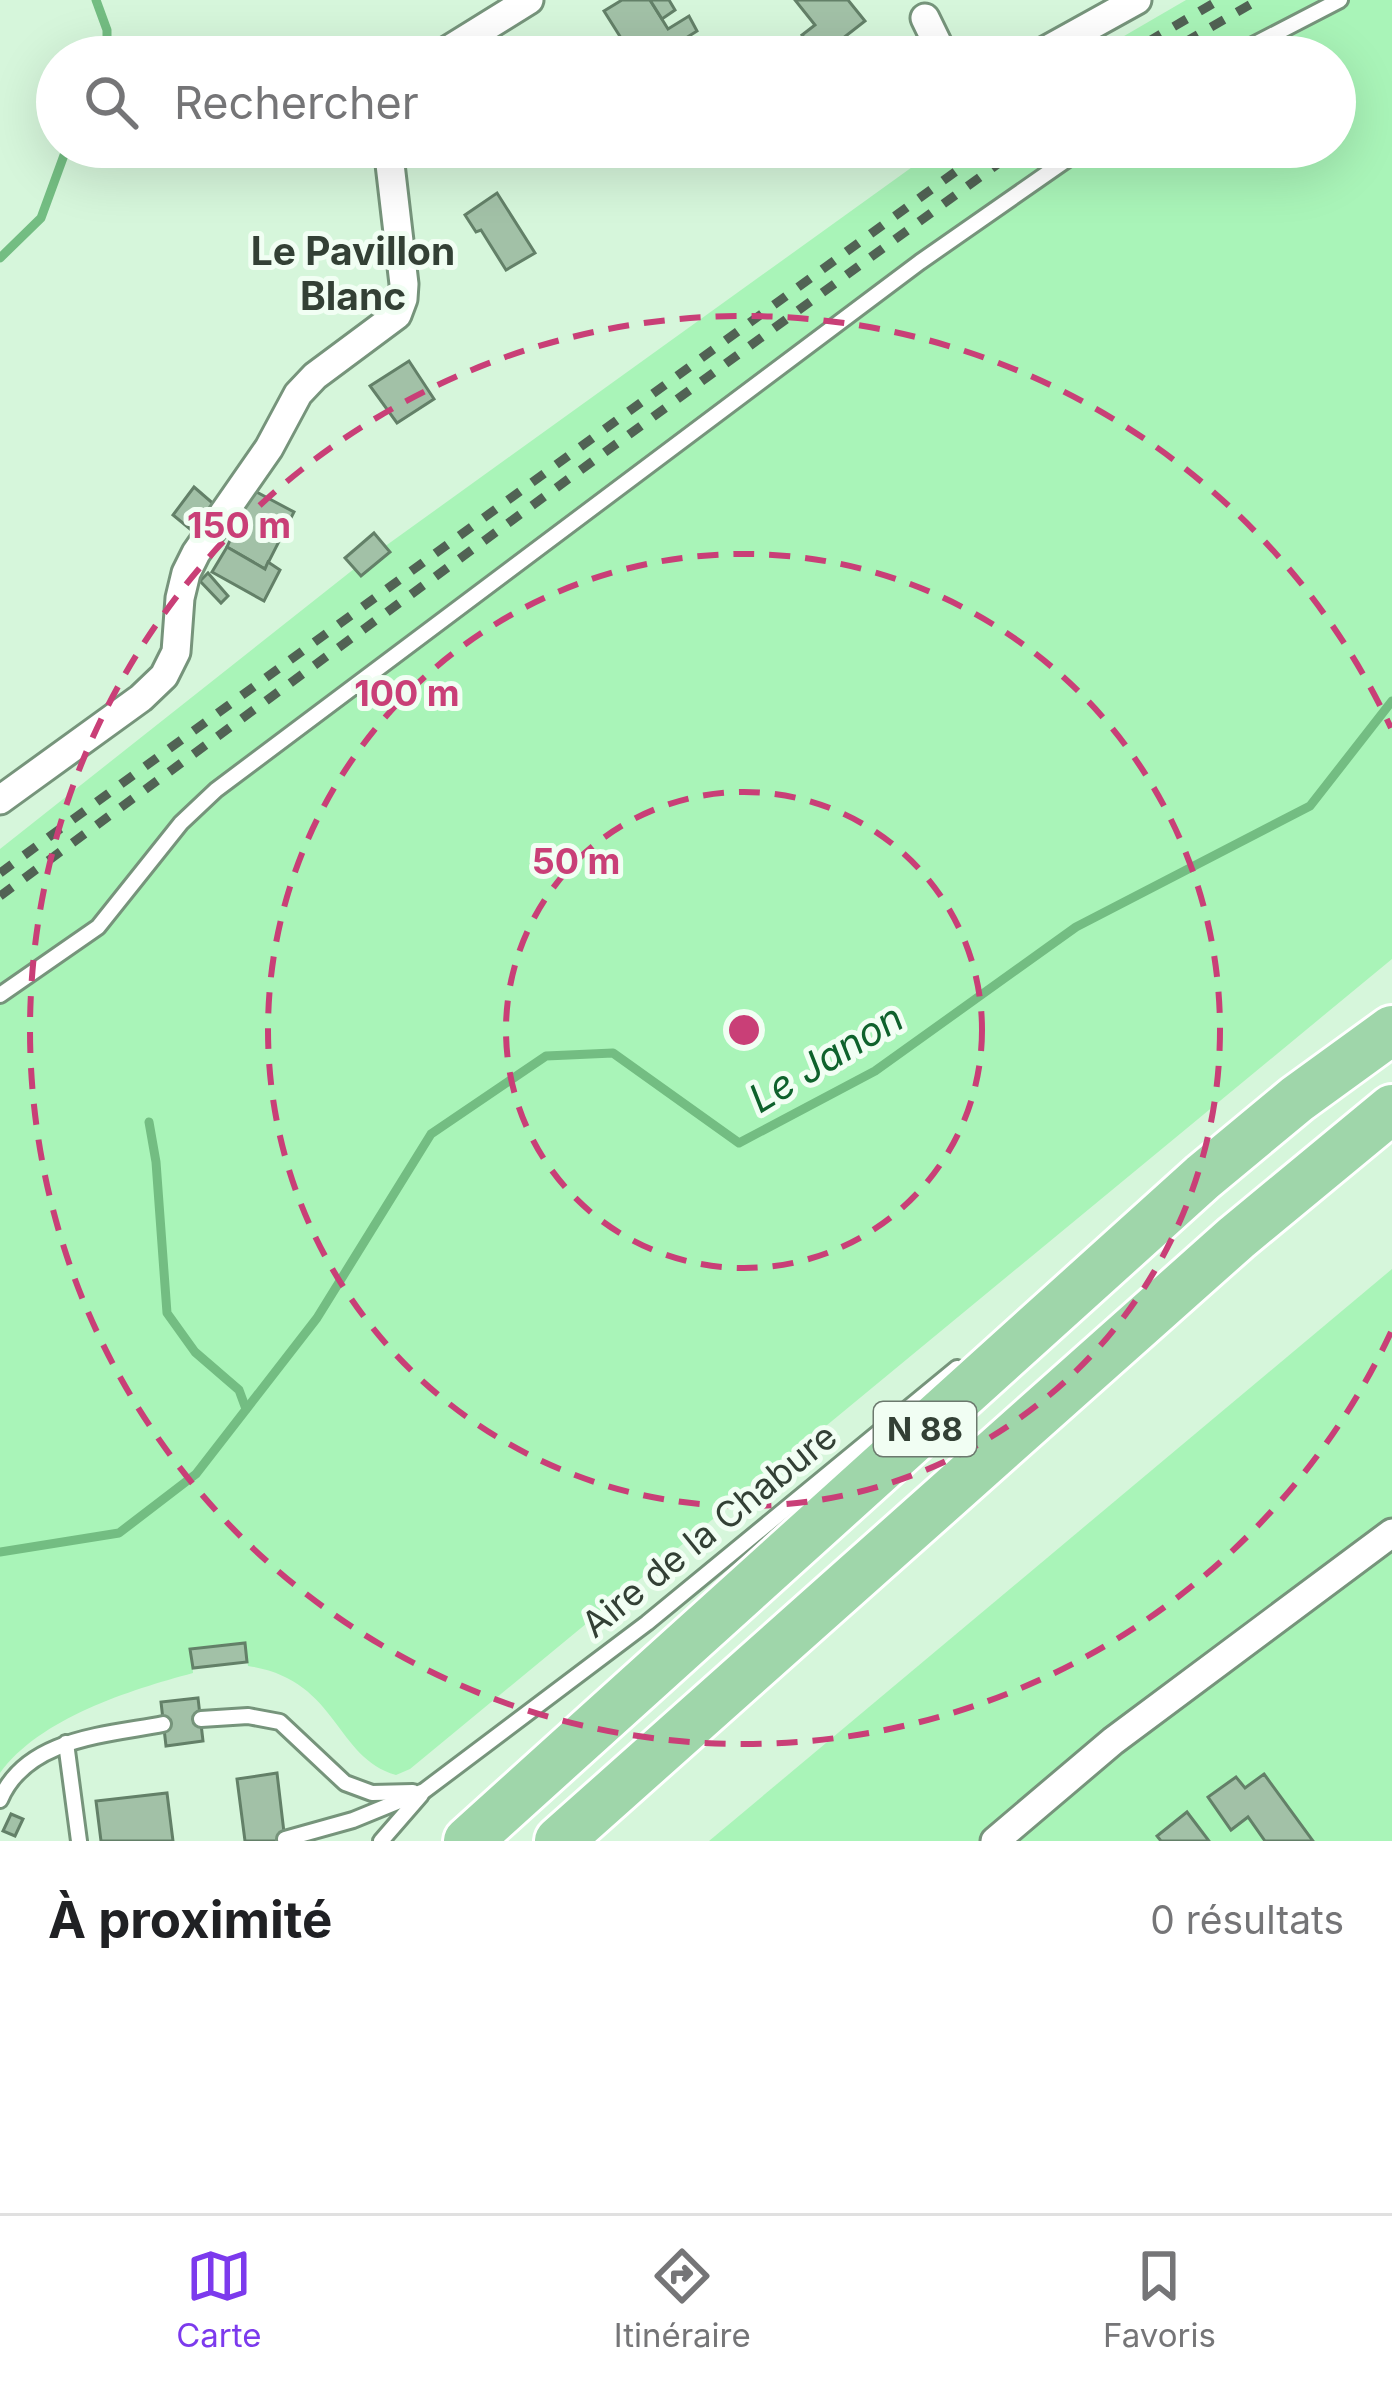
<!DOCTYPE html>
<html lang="fr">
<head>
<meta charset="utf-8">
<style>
	body { margin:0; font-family:Inter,sans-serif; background:#f2f2f2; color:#202124 }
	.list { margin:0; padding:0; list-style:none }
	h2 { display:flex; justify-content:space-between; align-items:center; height:156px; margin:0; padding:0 48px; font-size:51px }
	h2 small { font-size:39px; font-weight:400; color:#757577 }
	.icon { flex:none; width:66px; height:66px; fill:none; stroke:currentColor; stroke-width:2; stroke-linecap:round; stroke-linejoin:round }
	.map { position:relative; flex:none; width:1392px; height:1841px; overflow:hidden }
	.search { position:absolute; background:#fff; box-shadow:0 12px 48px #0002; left:36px; right:36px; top:36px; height:132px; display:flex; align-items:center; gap:30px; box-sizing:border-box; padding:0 42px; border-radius:66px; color:#757577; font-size:45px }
	.sheet { height:372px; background:#fff }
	nav { display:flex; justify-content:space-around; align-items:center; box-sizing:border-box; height:168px; border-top:3px solid #e0e0e0; background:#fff; font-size:33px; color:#757577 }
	nav a { display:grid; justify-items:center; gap:6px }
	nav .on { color:#7c3aed }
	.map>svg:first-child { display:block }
	.green { fill:#a9f4b8 }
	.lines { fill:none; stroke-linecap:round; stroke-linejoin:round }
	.stream { stroke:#73bd82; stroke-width:9 }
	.building { fill:#a2c1a7; stroke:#638068; stroke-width:3 }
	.service-casing { stroke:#76947b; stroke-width:20 }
	.minor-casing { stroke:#76947b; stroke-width:33 }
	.trunk-casing { stroke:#fff; stroke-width:54 }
	.service { stroke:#fff; stroke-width:14 }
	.minor { stroke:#fff; stroke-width:27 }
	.trunk { stroke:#9fd6aa; stroke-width:48 }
	.rail { stroke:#516254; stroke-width:9; stroke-dasharray:15 15; stroke-linecap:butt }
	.ring { fill:none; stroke:#c93f77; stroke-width:6; stroke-dasharray:21 15 }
	.labels { text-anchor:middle; stroke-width:10; stroke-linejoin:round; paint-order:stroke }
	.shield { fill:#f1fef3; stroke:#6c796e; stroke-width:3 }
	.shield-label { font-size:33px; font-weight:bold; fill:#334035 }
	.street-label { font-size:36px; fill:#334035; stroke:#f1fef3 }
	.neighbourhood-label { font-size:39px; font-weight:bold; fill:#334035; stroke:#f1fef3 }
	.water-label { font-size:39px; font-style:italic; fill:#0e622c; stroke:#f1fef3 }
	.centre { fill:#c93f77; stroke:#f1fef3; stroke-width:6 }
	.ring-label { font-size:36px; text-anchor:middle; font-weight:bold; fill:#c93f77; stroke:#f1fef3; stroke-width:10; stroke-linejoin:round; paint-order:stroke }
</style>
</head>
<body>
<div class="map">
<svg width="1392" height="1841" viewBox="0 0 1392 1841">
	<rect width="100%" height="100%" fill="#d6f6db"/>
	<!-- green -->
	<g class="green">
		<path d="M1186 0H1392V959L410 1769 396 1775C334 1757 338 1679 248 1666L245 1643 191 1649 193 1673C130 1690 40 1718 0 1773V849L359 565 940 147H1335V57H1088Z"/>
		<polygon points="1392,1269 1392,1841 709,1841"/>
	</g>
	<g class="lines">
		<!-- stream -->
		<g class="stream">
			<polyline points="96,0 107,30 107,57"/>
			<polyline points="0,258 41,218 67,147"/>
			<polyline points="149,1122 156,1162 167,1313 195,1352 239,1390 246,1409"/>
			<polyline points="0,1552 119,1533 196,1474 317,1318 431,1134 546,1056 613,1053 739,1143 875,1071 1076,927 1310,806 1392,701"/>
		</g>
	</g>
	<!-- building -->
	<g class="building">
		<polygon points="622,0 650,0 668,29 689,16 697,31 678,43 681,49 668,57 633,57 604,11"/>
		<polygon points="650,0 669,0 675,10 662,19"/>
		<polygon points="795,0 848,0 865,21 819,57 802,35 815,25"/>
		<polygon points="345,43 351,57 310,57"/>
		<polygon points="497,193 535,253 506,270 481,230 476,232 465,215"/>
		<polygon points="409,361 434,399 397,423 370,386"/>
		<polygon points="194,487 216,506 195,533 173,515"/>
		<polygon points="251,489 294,512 265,569 227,547 232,536 225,531"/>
		<polygon points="374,533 390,552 361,576 345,558"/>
		<polygon points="227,547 265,569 268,562 280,570 264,601 212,572"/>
		<polygon points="208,573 228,596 221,603 200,581"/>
		<polygon points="245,1643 247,1662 193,1668 190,1649"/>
		<polygon points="198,1698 203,1741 166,1746 161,1702"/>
		<polygon points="277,1773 285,1841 245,1841 237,1779"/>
		<polygon points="1264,1774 1313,1841 1265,1841 1248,1817 1231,1830 1208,1797 1236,1777 1245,1788"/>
		<polygon points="167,1793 173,1841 101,1841 96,1801"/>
		<polygon points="1187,1812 1209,1841 1161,1841 1157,1836"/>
		<polygon points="11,1814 23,1819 15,1836 3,1831"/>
	</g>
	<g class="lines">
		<!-- service casing -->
		<g class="service-casing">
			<g id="service">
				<polyline points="1230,57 1340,0"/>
				<polyline points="0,995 98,927 181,823 216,790 920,262 1085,147"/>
				<polyline points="201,1719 248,1716 280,1722 345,1783 372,1793 413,1792"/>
				<polyline points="66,1743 79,1841"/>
				<path d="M0 1800C26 1738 106 1735 163 1724"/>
				<polyline points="285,1839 353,1820 424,1791 647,1623 957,1368"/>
				<polyline points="381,1841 421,1795"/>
			</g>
		</g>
		<!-- minor casing -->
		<g class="minor-casing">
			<g id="minor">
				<polyline points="925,18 944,57"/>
				<polyline points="437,57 529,0"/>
				<polyline points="1034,57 1137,0"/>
				<polyline points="0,800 141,698 164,676 176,652 180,598 186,573 196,553 269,448 298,394 315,376 397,315 403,299 404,284 388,147"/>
				<polyline points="995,1841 1113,1741 1392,1533"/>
			</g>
		</g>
		<!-- trunk casing -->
		<g class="trunk-casing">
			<g id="trunk">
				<polyline points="468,1841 1203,1177 1297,1099 1392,1030"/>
				<polyline points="559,1841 1236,1238 1392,1109"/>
			</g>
		</g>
		<!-- service -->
		<use href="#service" class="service"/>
		<!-- minor -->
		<use href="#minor" class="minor"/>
		<!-- trunk -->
		<use href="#trunk" class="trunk"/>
		<!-- rail -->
		<g class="rail">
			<polyline points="1122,57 1219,0"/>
			<polyline points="1159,57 1258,0"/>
			<polyline points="0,873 989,147"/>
			<polyline points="0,896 1021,147"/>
		</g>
	</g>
	<!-- distance rings -->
	<g class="ring">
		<circle cx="744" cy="1030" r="238"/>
		<circle cx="744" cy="1030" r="476"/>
		<path d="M1391 1332A714 714 0 1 1 1391 728"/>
	</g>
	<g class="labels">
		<!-- shield labels -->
		<rect class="shield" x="874" y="1402" width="102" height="54" rx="9"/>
		<g class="shield-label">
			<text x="925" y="1441">N 88</text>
		</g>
		<!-- street labels -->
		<g class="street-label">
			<text transform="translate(709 1530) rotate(-39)" y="13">Aire de la Chabure</text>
		</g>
		<!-- neighbourhood labels -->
		<g class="neighbourhood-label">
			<text x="353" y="265">Le Pavillon<tspan x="353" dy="45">Blanc</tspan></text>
		</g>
		<!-- water labels -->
		<g class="water-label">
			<text transform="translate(826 1058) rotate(-31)" y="14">Le Janon</text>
		</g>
	</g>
	<circle cx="744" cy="1030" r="18" class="centre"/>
	<g class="ring-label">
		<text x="239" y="538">150 m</text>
		<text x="407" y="706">100 m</text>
		<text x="576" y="874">50 m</text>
	</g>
</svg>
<div class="search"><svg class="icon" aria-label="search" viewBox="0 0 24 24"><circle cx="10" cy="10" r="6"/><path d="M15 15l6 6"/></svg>Rechercher</div>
</div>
<section class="sheet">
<h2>À proximité<small>0 résultats</small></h2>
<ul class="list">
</ul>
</section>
<nav>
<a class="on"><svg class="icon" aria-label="map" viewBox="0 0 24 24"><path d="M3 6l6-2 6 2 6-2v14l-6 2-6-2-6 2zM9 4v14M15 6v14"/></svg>Carte</a>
<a><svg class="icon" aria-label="directions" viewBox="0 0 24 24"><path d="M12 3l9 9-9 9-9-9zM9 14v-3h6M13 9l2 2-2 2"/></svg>Itinéraire</a>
<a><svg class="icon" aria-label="saved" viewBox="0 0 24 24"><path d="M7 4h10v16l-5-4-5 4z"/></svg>Favoris</a>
</nav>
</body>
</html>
